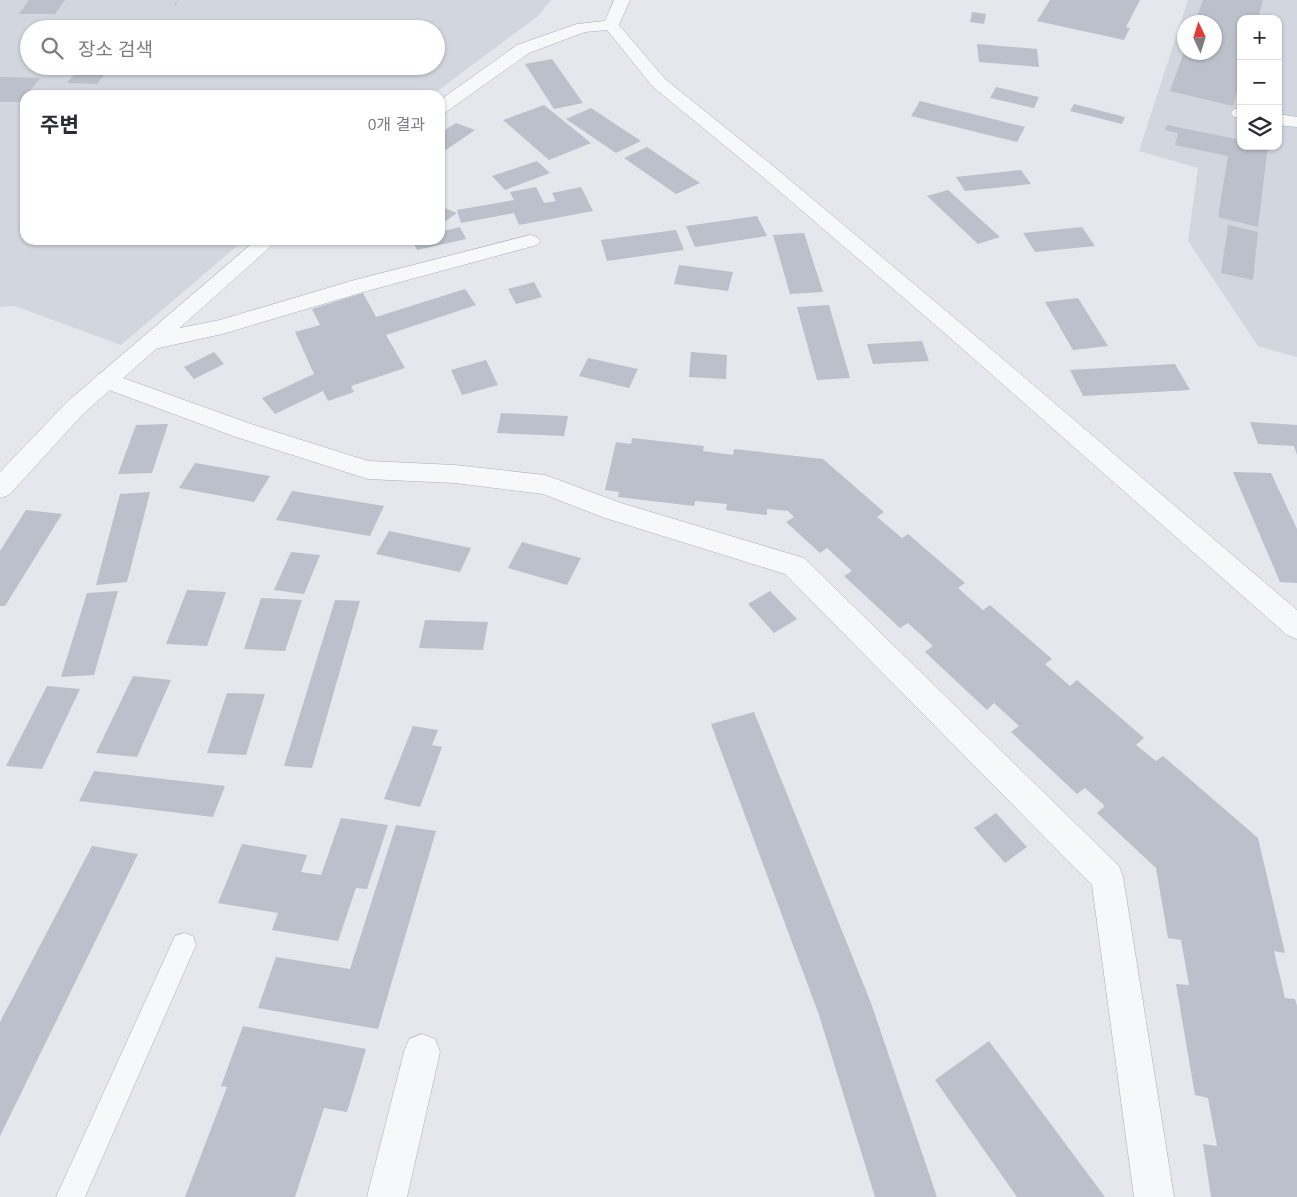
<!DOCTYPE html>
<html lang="ko">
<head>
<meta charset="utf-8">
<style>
	body { margin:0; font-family:"PT Sans","Noto Sans KR",sans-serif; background:#f7f7f7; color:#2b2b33 }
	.controls { position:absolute; right:15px; top:15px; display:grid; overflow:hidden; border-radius:10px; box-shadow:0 1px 4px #0004 }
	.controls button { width:45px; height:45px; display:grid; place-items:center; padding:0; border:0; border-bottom:1px solid #e1e1e2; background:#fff; color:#2b2b33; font:25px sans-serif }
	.compass { position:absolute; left:1177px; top:15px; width:45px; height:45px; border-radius:50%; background:#fff; box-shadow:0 1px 4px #0004; rotate:356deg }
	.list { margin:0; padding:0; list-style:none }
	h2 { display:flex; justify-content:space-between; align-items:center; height:65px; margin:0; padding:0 20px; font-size:21px }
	h2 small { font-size:16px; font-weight:400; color:#7c7c81 }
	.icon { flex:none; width:28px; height:28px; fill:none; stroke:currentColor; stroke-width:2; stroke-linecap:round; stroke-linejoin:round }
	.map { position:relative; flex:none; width:1297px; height:1197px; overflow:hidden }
	.search { position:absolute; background:#fff; box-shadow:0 1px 4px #0004; left:20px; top:20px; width:425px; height:55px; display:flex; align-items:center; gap:12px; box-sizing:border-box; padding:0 18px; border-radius:28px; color:#7c7c81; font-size:19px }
	.panel { position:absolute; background:#fff; box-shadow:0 1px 4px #0004; left:20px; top:90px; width:425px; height:155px; border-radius:15px }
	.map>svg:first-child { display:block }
	.built { fill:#d2d6de; fill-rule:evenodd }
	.building { fill:#bbc0ca }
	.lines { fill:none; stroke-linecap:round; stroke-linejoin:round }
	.service-casing { stroke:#a9aeb7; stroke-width:1 }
	.minor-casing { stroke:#a9aeb7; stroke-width:1 }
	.tertiary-casing { stroke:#a9aeb7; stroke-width:1 }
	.path { stroke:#c2c5cb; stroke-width:2; stroke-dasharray:2.5 2.5; stroke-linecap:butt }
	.service { fill:#f7f8fa; fill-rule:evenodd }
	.minor { fill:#f7f8fa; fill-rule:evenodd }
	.tertiary { fill:#f7f8fa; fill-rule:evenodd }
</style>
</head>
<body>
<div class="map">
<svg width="1297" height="1197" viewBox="0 0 1297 1197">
	<rect width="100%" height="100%" fill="#e4e7ec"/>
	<!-- built -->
	<g class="built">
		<path d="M0 0H551L538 16 432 95H25V240H244L121 345 15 306 0 307ZM29 29H436V66H29Z"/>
		<path d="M1188 0H1297V357L1258 346 1188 241 1198 168 1139 151ZM1241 19H1278V146H1241ZM1184 22H1214V52H1184Z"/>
	</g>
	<!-- building -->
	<g class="building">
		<polygon points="29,0 65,0 55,14 19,14"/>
		<polygon points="1050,0 1140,0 1126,27 1130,28 1124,40 1037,21"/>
		<polygon points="1203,0 1263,0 1258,19 1241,19 1241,78 1233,106 1170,91 1184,52 1214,52 1214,22 1195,22"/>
		<polygon points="972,12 986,14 984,24 970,22"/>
		<polygon points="977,44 1037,49 1039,67 979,62"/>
		<polygon points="552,59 583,103 554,109 525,64"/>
		<polygon points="81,66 111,66 97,84 67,83"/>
		<polygon points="0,77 40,78 21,102 0,102"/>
		<polygon points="996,87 1039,97 1034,108 990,98"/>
		<polygon points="920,101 1025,127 1017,142 911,116"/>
		<polygon points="1074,104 1125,117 1122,124 1070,111"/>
		<polygon points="544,105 591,143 549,160 503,120"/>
		<polygon points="591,108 641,141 616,153 566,119"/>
		<polygon points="456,123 475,130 440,154 440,133"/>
		<polygon points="1167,125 1241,140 1241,146 1268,146 1258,227 1218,217 1228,156 1175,145 1178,133 1165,130"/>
		<polygon points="647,147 700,183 676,194 624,158"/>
		<polygon points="537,161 550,173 505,190 492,176"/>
		<polygon points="1021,170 1031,184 965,191 956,177"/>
		<polygon points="536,187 544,203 556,201 552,193 581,187 593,211 519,225 514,213 461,223 457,210 514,200 510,192"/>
		<polygon points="948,190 1000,237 978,244 927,196"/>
		<polygon points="440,206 457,213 440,225"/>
		<polygon points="757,216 767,236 695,247 686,226"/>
		<polygon points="1228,225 1258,232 1253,280 1221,273"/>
		<polygon points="460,227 466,239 417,250 412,240 440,240 440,232"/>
		<polygon points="1082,227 1095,246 1035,252 1023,233"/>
		<polygon points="676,230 684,250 607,261 601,240"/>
		<polygon points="804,233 823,292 790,294 773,235"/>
		<polygon points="679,265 733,272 728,291 674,284"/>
		<polygon points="534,282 542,297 516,304 508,289"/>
		<polygon points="465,289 476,305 386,335 405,368 351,386 354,392 328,401 323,391 275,414 262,398 314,374 295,332 320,325 312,309 363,293 376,317"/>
		<polygon points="1078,298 1108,346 1073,350 1045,302"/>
		<polygon points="829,305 850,378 817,380 797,307"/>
		<polygon points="922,341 929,361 873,364 867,344"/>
		<polygon points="214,352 224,364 194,379 184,367"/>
		<polygon points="691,352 727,355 726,379 689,377"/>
		<polygon points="588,358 638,369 629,388 579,376"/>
		<polygon points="486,360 498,385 462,395 451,370"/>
		<polygon points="1175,364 1190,390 1083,396 1070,370"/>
		<polygon points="501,413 568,416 564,436 497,433"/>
		<polygon points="1250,422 1297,425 1297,455 1294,446 1258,444"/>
		<polygon points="168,424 152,473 118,474 136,425"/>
		<polygon points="632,438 704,446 703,451 733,455 734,449 823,459 884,512 877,517 902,538 908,534 965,583 958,588 983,610 990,605 1052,659 1045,664 1070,686 1077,680 1144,738 1136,745 1156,761 1163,756 1258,838 1285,953 1274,951 1285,998 1295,999 1297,1006 1297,1197 1211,1197 1203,1144 1217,1146 1208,1098 1195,1095 1176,984 1189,985 1181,940 1168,938 1156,868 1097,813 1105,806 1085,788 1077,794 1011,732 1019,726 994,703 987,710 925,652 933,646 908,623 900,628 844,576 852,571 827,548 820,553 786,522 794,517 788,511 767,509 767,515 726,510 727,504 695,501 694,506 618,497 619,492 605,490 616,442 631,444"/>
		<polygon points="195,463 270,476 254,502 179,488"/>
		<polygon points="1233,472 1271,473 1297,529 1297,583 1280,582"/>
		<polygon points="292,491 384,506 370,536 276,520"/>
		<polygon points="150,492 127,582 96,585 120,494"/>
		<polygon points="26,510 62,514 5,606 0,606 0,551"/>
		<polygon points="389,531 471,548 460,572 376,554"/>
		<polygon points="522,542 581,558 567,585 508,568"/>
		<polygon points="291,552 320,555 304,594 274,590"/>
		<polygon points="187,590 226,592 207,646 166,644"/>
		<polygon points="118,591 94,675 61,677 87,593"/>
		<polygon points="770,591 797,619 774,633 748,604"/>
		<polygon points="261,598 302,600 285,651 244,649"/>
		<polygon points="335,600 360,601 312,768 284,766"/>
		<polygon points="425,620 488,622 483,650 419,648"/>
		<polygon points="133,676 171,680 137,757 96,753"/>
		<polygon points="47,686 80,689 42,769 6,766"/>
		<polygon points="227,693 265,694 246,755 207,753"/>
		<polygon points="754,712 871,1003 937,1197 875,1197 819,1015 711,724"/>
		<polygon points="413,726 438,730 432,745 442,747 420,807 384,799"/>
		<polygon points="94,771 225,786 213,817 79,801"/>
		<polygon points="996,813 1027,847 1005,863 974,828"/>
		<polygon points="341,818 388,825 367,889 356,888 338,941 272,930 278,913 218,903 242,844 307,855 301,872 321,875"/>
		<polygon points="396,825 436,831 378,1029 258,1008 276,957 350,969"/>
		<polygon points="92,846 138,854 0,1136 0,1022"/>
		<polygon points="243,1026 366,1049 347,1112 324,1108 295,1197 185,1197 227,1087 221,1086"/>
		<polygon points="989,1041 1105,1197 1017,1197 935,1080"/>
	</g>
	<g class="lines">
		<!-- service casing -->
		<g class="service-casing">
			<polygon id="service" points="184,933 193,936 196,945 85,1197 56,1197 175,936"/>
		</g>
		<!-- minor casing -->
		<g class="minor-casing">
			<g id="minor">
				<polygon points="1241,108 1241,118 1234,117 1231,113 1234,109"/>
				<polygon points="1278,114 1297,117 1297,127 1278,125"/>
				<polygon points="530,235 537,237 540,241 537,245 367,291 222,334 150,350 142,347 139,342 142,337 150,334 220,320 351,281"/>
				<polygon points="106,372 254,425 368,461 455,465 545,475 621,503 804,558 1119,866 1123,877 1174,1197 1134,1197 1092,885 785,574 605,518 543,494 455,483 368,479 236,437 98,386 94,380 98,374"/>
				<polygon points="422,1034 435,1039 440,1052 407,1197 367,1197 404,1052 409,1039"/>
			</g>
		</g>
		<!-- tertiary casing -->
		<g class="tertiary-casing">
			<g id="tertiary">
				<polygon points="614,0 630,0 619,25 665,79 778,170 964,326 1297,610 1297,639 1287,635 948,336 764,178 653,87 607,30 585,32 529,53 446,112 440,113 440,100 517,45 577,24 605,21"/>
				<polygon points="256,240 278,240 83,414 9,495 0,498 0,472 67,402"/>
			</g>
		</g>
		<!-- path -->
		<polyline class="path" points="175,5 178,0"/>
		<!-- service -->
		<use href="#service" class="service"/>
		<!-- minor -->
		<use href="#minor" class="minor"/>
		<!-- tertiary -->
		<use href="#tertiary" class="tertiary"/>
	</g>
</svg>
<div class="controls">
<button>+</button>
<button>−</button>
<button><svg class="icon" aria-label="layers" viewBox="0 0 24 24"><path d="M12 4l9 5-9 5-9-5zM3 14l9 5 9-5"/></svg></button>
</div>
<svg class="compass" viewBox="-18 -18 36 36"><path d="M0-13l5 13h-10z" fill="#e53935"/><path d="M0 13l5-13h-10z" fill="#7c7c81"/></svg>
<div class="search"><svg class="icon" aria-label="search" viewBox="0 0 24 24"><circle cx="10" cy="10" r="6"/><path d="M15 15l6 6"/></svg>장소 검색</div>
<section class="panel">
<h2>주변<small>0개 결과</small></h2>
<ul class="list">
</ul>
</section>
</div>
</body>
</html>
